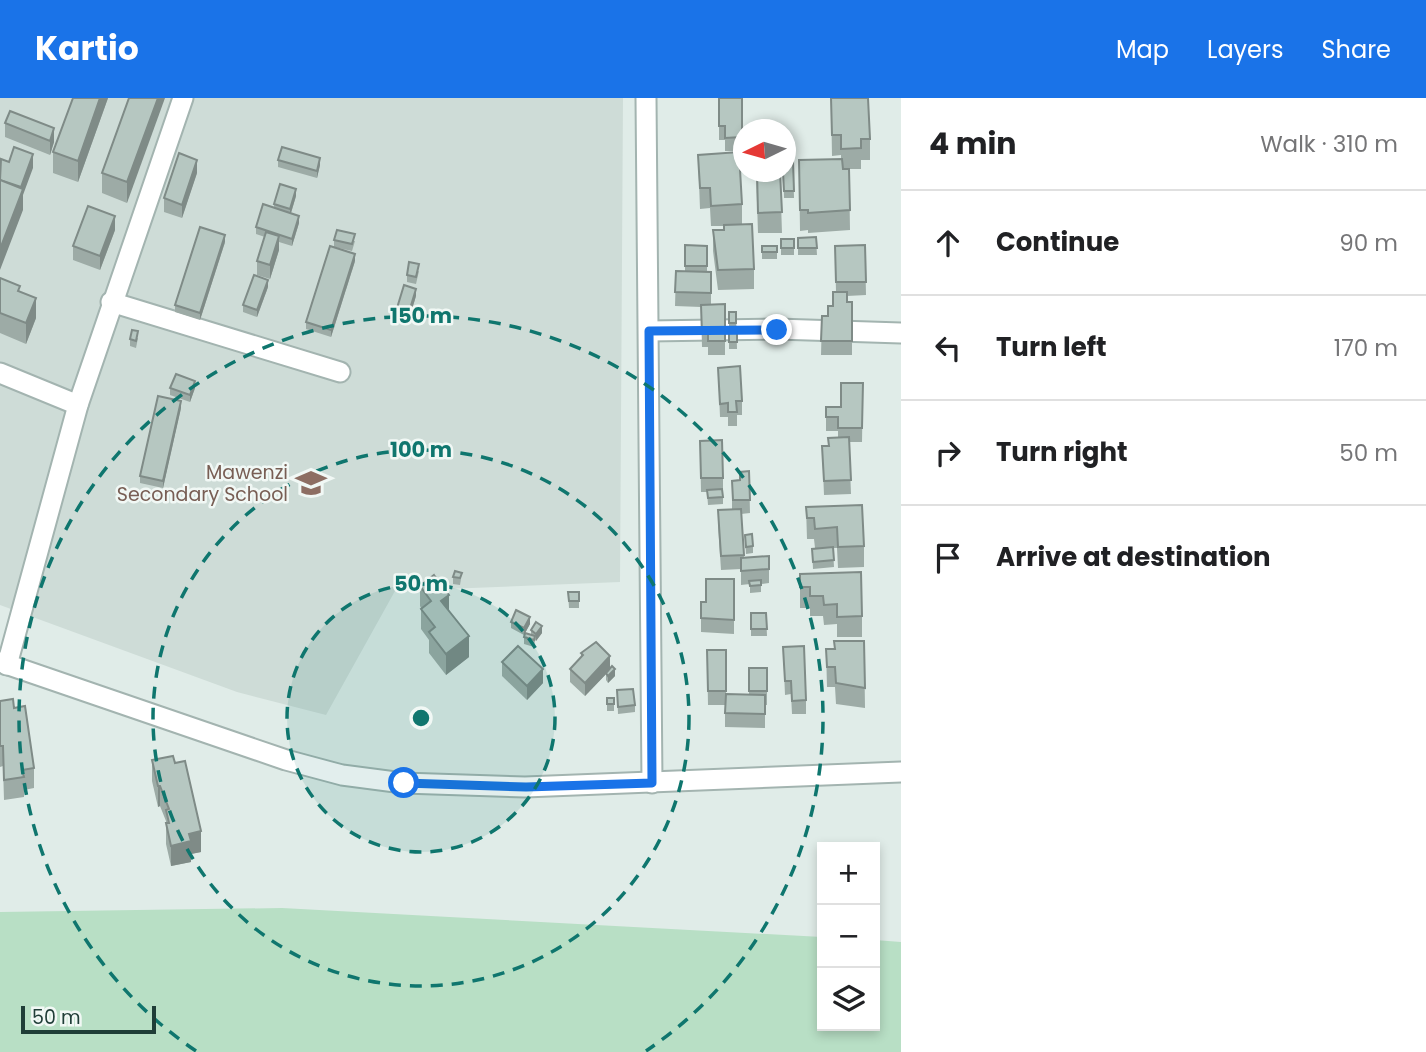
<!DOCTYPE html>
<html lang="en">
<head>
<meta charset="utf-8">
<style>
	body { margin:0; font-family:Poppins,sans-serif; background:#f2f2f2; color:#202124 }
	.controls { position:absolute; right:21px; bottom:21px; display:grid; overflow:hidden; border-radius:0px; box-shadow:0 4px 10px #0003 }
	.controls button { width:63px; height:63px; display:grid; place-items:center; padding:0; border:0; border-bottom:2px solid #e0e0e0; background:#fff; color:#202124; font:35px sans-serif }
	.compass { position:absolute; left:733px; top:21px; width:63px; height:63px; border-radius:50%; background:#fff; box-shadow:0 4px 10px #0003; rotate:265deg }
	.scale { position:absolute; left:21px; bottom:18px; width:135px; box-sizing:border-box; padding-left:7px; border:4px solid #203e38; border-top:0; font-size:19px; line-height:24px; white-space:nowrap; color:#203e38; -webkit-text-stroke:5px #f1f8f5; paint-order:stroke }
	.stop { position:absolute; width:21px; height:21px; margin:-16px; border:5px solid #1a73e8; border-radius:50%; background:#fff }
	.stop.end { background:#1a73e8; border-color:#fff; box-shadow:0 2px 7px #0008 }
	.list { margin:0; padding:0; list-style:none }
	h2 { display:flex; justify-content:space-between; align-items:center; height:91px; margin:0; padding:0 28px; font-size:30px }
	h2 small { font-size:23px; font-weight:400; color:#757577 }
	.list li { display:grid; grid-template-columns:46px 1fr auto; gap:21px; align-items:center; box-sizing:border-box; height:105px; padding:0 28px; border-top:2px solid #e0e0e0 }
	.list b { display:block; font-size:26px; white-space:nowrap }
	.list em { font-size:23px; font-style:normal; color:#757577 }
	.icon { flex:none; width:38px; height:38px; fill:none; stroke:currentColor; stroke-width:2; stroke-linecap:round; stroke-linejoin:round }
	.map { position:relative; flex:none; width:901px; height:954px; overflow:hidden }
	header { display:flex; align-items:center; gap:42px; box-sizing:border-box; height:98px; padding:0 35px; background:#1a73e8; color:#fff }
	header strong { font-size:33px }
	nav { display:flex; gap:38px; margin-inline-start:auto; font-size:24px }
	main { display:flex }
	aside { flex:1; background:#fff }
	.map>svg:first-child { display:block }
	.built { fill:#cedcd7 }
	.green { fill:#b8dfc5 }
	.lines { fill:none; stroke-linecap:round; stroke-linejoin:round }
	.minor-casing { stroke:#a3b4b0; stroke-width:23 }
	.minor { stroke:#fff; stroke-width:19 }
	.wall { fill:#9daba6 }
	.shaded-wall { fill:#7f8b87 }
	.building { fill:#b6c7c1; stroke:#7f8b87; stroke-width:2 }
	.route { stroke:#1a73e8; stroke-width:9 }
	.ring { fill:none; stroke:#0f766e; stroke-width:3.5; stroke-dasharray:12 9 }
	.labels { text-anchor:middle; stroke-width:5; stroke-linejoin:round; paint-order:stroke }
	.education-label { font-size:19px; fill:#785e54; stroke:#f1f8f5; text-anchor:end }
	.centre { fill:#0f766e; stroke:#f1f8f5; stroke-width:3.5 }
	.ring-label { font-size:21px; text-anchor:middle; font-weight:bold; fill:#0f766e; stroke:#f1f8f5; stroke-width:5; stroke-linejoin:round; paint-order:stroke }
</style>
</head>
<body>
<header>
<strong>Kartio</strong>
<nav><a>Map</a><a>Layers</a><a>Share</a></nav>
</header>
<main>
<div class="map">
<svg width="901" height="954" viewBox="0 0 901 954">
	<rect width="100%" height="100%" fill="#e0ece8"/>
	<!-- built -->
	<polygon class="built" points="0,0 623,0 620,484 395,493 326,617 237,594 0,507"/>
	<!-- green -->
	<polygon class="green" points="282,810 822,839 822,928 875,928 875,842 901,844 901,954 0,954 0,814"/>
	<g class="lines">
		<!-- minor casing -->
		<g class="minor-casing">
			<g id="minor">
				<polyline points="646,0 652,685"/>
				<polyline points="111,204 340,274"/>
				<polyline points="649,233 777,231 901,235"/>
				<polyline points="0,275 78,307"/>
				<polyline points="0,564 286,662 342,677 403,685 525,689 901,674"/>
				<polyline points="7,567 78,307 183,0"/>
			</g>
		</g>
		<!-- minor -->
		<use href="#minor" class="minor"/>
	</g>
	<!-- wall -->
	<g class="wall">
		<polygon points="73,0 108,0 78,84 53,75 53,54"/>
		<polygon points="129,0 127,105 102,95 102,75"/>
		<polygon points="719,0 742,39 742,53 725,53 725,42 719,42"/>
		<polygon points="831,0 870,41 870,62 861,62 861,71 849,71 850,132 808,135 808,132 800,133 799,62 841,61 841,57 832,58"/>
		<polygon points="5,25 54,44 50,57 5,39"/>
		<polygon points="698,57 742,106 742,126 754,171 754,191 718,192 713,153 713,132 724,132 724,128 711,128 710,110 700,111"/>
		<polygon points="278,62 320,67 317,80 278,69"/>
		<polygon points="793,63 794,100 784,100 783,74"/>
		<polygon points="756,74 780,74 782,135 758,135"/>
		<polygon points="197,75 182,120 164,114 164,100"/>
		<polygon points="296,98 291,115 299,125 292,148 279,144 279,152 270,181 257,177 257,163 265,139 256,136 256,129 274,109 274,106"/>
		<polygon points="115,132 100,172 73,162 73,148"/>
		<polygon points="816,139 817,157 798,157 798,140"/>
		<rect x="781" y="141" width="13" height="16"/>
		<polygon points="334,142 355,143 352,153 334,149"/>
		<polygon points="225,144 200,222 175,214 175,207"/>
		<polygon points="685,147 707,148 707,174 711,174 711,206 725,206 725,257 708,257 708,249 702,249 701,209 675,208 676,173 685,173"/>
		<polygon points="865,147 866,197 847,198 847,204 852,204 852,257 821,257 822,218 828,218 833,208 836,194 835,148"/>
		<rect x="762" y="148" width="15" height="13"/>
		<polygon points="355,163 331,239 306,231 306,224"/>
		<polygon points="419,173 416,186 407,184 407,177"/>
		<polygon points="0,180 20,193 36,220 26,246 0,235"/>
		<polygon points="268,189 257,219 243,214 243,207"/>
		<polygon points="416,198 409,221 397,217 397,210"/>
		<polygon points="729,214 736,214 737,251 729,251"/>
		<polygon points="138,240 136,250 130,248 130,241"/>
		<polygon points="718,270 742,303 742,317 737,317 737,328 728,328 728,319 720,319"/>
		<polygon points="863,285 862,344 849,344 851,396 824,397 822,348 829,348 838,339 838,333 826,333 826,309 841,309"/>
		<polygon points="170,290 195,290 190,304 170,297"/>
		<polygon points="181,310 163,390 140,385 140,378"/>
		<polygon points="700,343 723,380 723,406 708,407 707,394 701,394"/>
		<polygon points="749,373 750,415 741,416 744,460 769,471 769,485 761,486 761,494 750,495 750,486 741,487 741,471 721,472 718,426 718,412 732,412 732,383 740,382"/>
		<polygon points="806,409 864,448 864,469 838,470 837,450 833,450 834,469 813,471 812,451 815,450 814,441 807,441"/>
		<polygon points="745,437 753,448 753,455 746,456"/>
		<polygon points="462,475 460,487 453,486 453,479"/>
		<polygon points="800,476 862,518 862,539 837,539 837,526 824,527 823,518 810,518 810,510 800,510"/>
		<polygon points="734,481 734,536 701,534 701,504 706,504"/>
		<polygon points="420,488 449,513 469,559 446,577 429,555 429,542 421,531 421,510 420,508"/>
		<polygon points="568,494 579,494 579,510 569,510"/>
		<polygon points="751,515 766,515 767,538 751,538"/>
		<polygon points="511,524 530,526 525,535 531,537 531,532 542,535 536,543 535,542 534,549 524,546 524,537 511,530"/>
		<polygon points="864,543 865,610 836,606 835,589 827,589 826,551 834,551"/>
		<polygon points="783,549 806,602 806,616 792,616 791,596 785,597"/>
		<polygon points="707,552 726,552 726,596 749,597 749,570 767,570 767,607 765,607 765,630 725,629 725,607 708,607"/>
		<polygon points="581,555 610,571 615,578 608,585 606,582 606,576 585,598 570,584 570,571 581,560"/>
		<polygon points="502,564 543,585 527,602 502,578"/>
		<polygon points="617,592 635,607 635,614 618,616"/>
		<rect x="607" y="600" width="7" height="13"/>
		<polygon points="0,603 14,610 34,670 34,690 24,692 24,699 4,702 3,668 0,669"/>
		<polygon points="152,662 175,665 201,754 191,756 191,764 171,768 166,746 166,723 160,708 158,709 152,683"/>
	</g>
	<!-- shaded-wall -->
	<g class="shaded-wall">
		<polygon points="100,0 108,0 78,84 78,63"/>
		<polygon points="158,0 165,0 127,105 127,84"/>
		<polygon points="54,30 54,44 50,57 50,43"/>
		<polygon points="33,56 33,70 23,97 23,112 0,172 0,151 21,97 21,89"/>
		<polygon points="320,60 320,67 317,80 317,73"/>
		<polygon points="197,62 197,75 182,120 182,107"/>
		<polygon points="296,91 296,98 290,118 290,111"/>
		<polygon points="115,118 115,132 100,172 100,158"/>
		<polygon points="299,118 299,125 292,148 292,141"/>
		<polygon points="225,137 225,144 200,222 200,215"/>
		<polygon points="279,138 279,152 270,181 270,167"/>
		<polygon points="355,156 355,163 331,239 331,232"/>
		<polygon points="268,182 268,189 257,219 257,212"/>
		<polygon points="416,191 416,198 409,221 409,214"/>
		<polygon points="36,200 36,220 26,246 26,225"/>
		<polygon points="195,283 195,290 190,304 190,297"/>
		<polygon points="181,303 181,310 163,390 163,383"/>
		<polygon points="449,497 449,517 441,503"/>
		<polygon points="530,519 530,526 524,537 524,530"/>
		<polygon points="542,528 542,535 536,543 536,536"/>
		<polygon points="469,538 469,559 446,577 446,556"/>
		<polygon points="610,558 610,572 585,598 585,585"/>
		<polygon points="543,571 543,585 527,602 527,588"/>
		<polygon points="615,571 615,578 608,585 608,578"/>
		<polygon points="158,688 160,688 160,708 158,709"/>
		<polygon points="201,733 201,754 191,756 191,764 171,768 171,748 189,736"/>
	</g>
	<!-- building -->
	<g class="building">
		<polygon points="73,0 100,0 78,63 53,54"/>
		<polygon points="129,0 158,0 127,84 102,75"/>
		<polygon points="719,0 742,0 742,39 725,40 725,28 719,28"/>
		<polygon points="831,0 868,0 870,41 861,41 861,50 841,51 841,37 832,37"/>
		<polygon points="10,13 54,30 50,43 5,25"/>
		<polygon points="14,49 33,56 21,89 0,82 1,61 9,64"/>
		<polygon points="282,49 320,60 317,73 278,62"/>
		<polygon points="739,54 742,106 711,108 710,90 700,90 698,57"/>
		<polygon points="179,55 197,62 182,107 164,100"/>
		<polygon points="842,61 843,71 849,71 850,112 808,115 808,112 800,112 799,62"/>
		<polygon points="786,63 793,63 794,93 784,93 783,74 786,74"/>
		<polygon points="757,74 780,74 782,114 758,115"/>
		<polygon points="0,82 23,91 0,151"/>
		<polygon points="280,86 296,91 290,111 274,106"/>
		<polygon points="263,106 299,118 292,141 256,129"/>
		<polygon points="88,108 115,118 100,158 73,148"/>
		<polygon points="752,126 754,171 718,172 713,132 724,132 724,127"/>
		<polygon points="200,129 225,137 200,215 175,207"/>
		<polygon points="337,132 355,136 352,146 334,142"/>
		<polygon points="266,134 279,138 270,167 257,163"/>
		<polygon points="816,139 817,150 798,150 798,140"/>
		<rect x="781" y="141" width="13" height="9"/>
		<polygon points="685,147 707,148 707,168 685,168"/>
		<polygon points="865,147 866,184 836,184 835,148"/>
		<polygon points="330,148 355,156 331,232 306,224"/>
		<rect x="762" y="148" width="15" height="6"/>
		<polygon points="409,164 419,166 416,179 407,177"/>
		<polygon points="676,173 711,174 711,195 675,194"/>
		<polygon points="254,177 268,182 257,212 243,207"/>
		<polygon points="0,180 20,188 18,193 36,200 26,225 0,215"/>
		<polygon points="404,187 416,191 409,214 397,210"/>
		<polygon points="833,194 847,194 847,204 852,204 852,243 821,243 822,218 828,218 828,208 833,208"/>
		<polygon points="725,206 725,243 708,243 708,236 702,236 701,207"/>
		<rect x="729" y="214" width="7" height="11"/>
		<polygon points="132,232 138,233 136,243 130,241"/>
		<rect x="729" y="232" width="8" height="12"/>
		<polygon points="740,268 742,303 736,303 737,314 728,314 728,305 720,306 718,270"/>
		<polygon points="176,276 195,283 190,297 170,290"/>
		<polygon points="841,285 863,285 862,330 838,330 838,319 826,319 826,309 841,309"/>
		<polygon points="158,298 181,303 163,383 140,378"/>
		<polygon points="849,339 851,382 824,383 822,348 829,348 828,340"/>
		<polygon points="722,342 723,380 701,380 700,343"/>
		<polygon points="749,373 750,402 733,402 732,383 740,382 740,374"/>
		<polygon points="722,391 723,399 708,400 707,392"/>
		<polygon points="862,407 864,448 838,449 837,429 815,431 814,420 807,420 806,409"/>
		<polygon points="741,411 744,457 721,458 718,412"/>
		<polygon points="752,436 753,448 746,449 745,437"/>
		<polygon points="833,449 834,462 813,464 812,451"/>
		<polygon points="769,458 769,471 741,473 741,460"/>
		<polygon points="455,473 462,475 460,480 453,479"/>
		<polygon points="861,474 862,518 837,519 837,506 824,507 823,498 810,498 810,489 800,489 800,476"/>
		<polygon points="434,477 449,497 441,503 469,538 446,556 429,534 435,529 421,511 431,503 420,488"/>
		<polygon points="706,481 734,481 734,522 701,520 701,504 706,504"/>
		<polygon points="761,482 761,487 750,488 749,483"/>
		<polygon points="568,494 579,494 579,503 569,503"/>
		<polygon points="516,512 530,519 524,530 511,524"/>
		<polygon points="751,515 766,515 767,531 751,531"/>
		<polygon points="536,524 542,528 536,536 531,532"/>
		<polygon points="525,535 535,538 534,542 524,539"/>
		<polygon points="834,543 864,543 865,590 836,585 835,569 827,569 826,551 835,551"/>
		<polygon points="596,544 610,558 585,585 570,571 583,557 581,555"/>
		<polygon points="518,548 543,571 527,588 502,564"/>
		<polygon points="804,548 806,602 792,603 791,583 785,583 783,549"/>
		<polygon points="707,552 726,552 726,593 708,593"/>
		<polygon points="612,568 615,571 608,578 606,575"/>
		<rect x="749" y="570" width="18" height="23"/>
		<polygon points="633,591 635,607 618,609 617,592"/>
		<polygon points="726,596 765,597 765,616 725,615"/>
		<rect x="607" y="600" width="7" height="6"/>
		<polygon points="13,601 14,610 25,608 34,670 22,672 24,679 4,682 3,648 0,648 0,603"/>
		<polygon points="173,658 175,665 185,663 201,733 189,736 191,743 171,748 166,725 169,725 166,712 169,711 160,688 158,688 152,662"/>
	</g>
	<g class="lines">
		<!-- route -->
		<polyline class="route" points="404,685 526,689 652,685 649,233 777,232"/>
	</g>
	<!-- distance rings -->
	<circle cx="421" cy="620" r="134" fill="#0f766e" fill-opacity=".12"/>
	<g class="ring">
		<circle cx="421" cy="620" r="134"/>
		<circle cx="421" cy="620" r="268"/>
		<path d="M196 953A402 402 0 1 1 646 953"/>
	</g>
	<!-- icons -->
	<defs>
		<g id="school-bare" transform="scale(2.415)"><path d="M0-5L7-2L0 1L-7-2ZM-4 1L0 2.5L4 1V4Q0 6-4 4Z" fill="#8d6e63" stroke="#f1f8f5" stroke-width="2.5" paint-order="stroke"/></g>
	</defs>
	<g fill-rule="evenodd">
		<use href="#school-bare" x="311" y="385"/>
	</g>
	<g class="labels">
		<!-- education labels -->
		<g class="education-label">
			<text x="288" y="381">Mawenzi<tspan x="288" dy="22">Secondary School</tspan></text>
		</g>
	</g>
	<circle cx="421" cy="620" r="10" class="centre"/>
	<g class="ring-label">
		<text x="421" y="225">150 m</text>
		<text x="421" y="359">100 m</text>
		<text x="421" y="493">50 m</text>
	</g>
</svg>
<div class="controls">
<button>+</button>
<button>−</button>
<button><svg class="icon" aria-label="layers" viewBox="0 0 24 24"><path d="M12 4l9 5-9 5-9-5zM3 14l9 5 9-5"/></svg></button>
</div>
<svg class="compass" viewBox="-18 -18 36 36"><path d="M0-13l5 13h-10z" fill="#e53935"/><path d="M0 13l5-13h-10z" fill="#757577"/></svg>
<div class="scale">50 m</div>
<div class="stop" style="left:404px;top:685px"></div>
<div class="stop end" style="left:777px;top:232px"></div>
</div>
<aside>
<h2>4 min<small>Walk · 310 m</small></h2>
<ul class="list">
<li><svg class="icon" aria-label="ahead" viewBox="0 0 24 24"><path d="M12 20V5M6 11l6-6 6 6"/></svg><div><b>Continue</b></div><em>90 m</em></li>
<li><svg class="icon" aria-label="left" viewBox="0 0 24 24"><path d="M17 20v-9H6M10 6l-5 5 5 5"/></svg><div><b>Turn left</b></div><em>170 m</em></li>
<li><svg class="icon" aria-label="right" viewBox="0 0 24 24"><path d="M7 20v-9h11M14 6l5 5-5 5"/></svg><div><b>Turn right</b></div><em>50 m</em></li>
<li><svg class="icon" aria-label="arrive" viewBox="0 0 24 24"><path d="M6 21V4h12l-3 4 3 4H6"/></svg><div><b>Arrive at destination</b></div></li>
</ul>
</aside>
</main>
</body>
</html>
